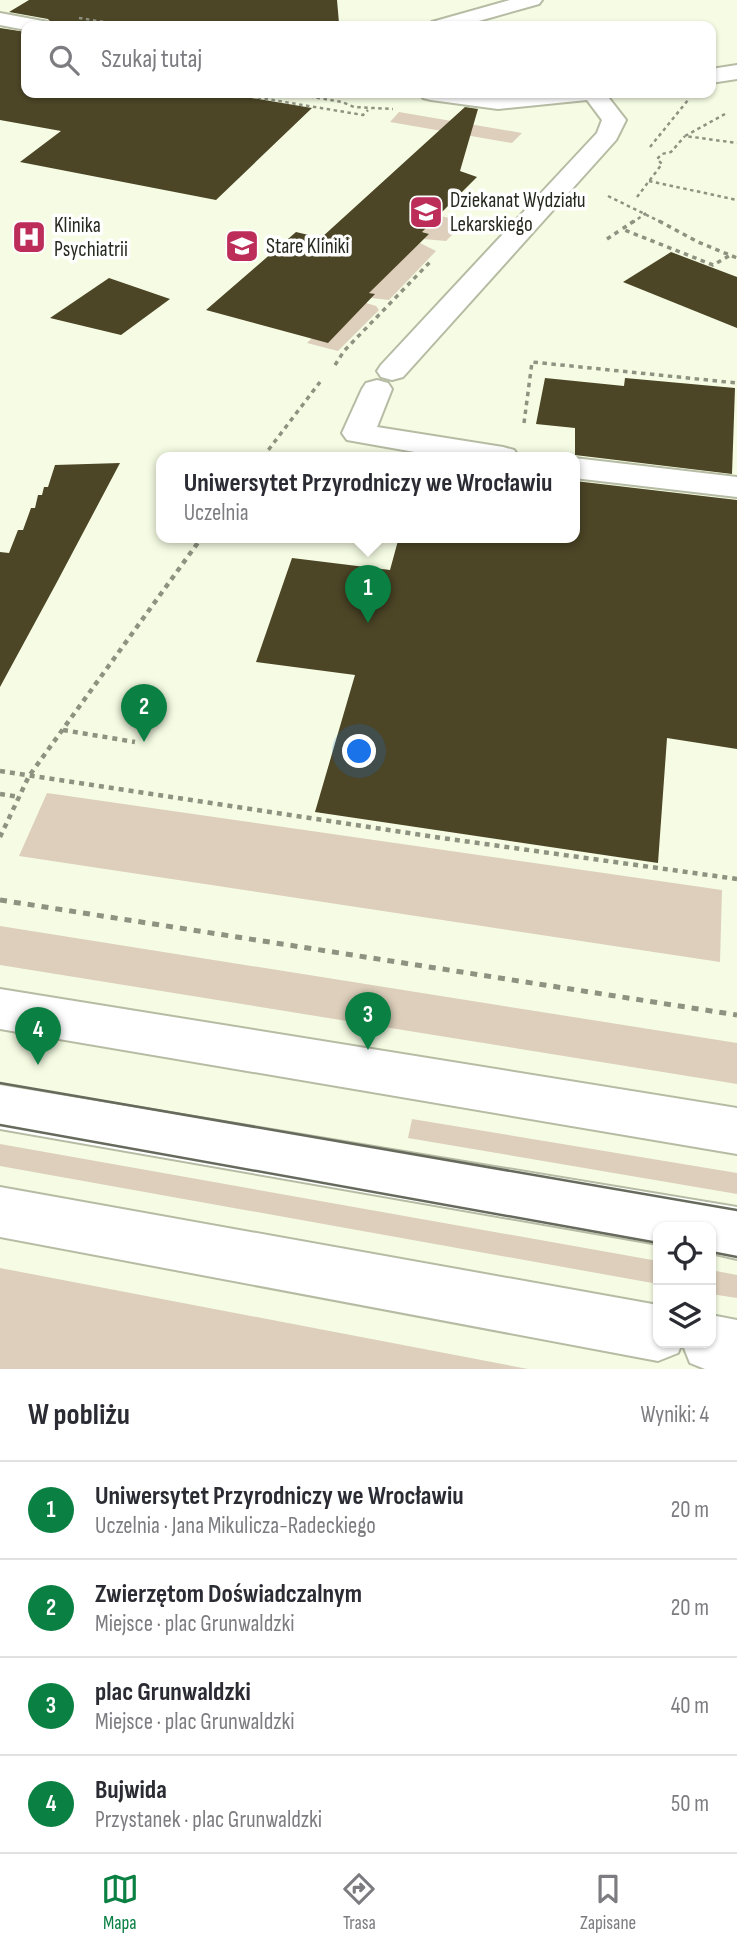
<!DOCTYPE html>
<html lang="pl">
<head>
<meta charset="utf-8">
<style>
	body { margin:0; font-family:"Sofia Sans Condensed",sans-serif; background:#f7f7f7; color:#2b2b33 }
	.controls { position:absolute; right:21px; bottom:21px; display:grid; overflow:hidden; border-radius:14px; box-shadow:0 2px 5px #0004 }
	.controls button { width:63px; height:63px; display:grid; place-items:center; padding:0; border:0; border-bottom:2px solid #e1e1e2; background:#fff; color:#2b2b33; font:35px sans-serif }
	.you { position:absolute; left:360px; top:752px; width:24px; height:24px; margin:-18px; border:5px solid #fff; border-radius:50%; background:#1a73e8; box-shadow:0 0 0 10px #1a73e833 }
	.badge { display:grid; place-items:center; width:46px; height:46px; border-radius:50%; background:#0b8043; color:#fff; font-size:23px; font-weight:700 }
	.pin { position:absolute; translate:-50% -58px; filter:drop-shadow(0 2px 4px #0008) }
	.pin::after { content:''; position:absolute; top:37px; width:24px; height:21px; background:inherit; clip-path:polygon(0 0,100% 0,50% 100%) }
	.popup { position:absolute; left:156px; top:452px; width:424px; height:91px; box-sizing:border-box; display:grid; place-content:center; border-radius:14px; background:#fff; filter:drop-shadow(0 2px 5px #0005); font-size:23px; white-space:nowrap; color:#7c7c81 }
	.popup b { font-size:26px; color:#2b2b33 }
	.popup::after { content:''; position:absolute; left:50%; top:100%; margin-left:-14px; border:14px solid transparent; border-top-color:#fff }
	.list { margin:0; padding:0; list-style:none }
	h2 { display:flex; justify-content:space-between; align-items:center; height:91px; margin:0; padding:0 28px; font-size:30px }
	h2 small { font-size:23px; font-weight:400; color:#7c7c81 }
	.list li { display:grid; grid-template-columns:46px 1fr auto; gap:21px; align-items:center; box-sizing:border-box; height:98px; padding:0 28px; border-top:2px solid #e1e1e2 }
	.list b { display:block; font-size:26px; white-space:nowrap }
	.list p { margin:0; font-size:23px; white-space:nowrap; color:#7c7c81 }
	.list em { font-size:23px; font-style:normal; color:#7c7c81 }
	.icon { flex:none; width:38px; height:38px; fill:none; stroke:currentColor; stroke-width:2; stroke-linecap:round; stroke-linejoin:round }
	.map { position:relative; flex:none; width:737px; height:1369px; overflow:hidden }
	.search { position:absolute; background:#fff; box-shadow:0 2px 5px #0004; left:21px; right:21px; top:21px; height:77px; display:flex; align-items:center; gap:18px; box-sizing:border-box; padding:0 24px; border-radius:14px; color:#7c7c81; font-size:26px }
	.sheet { height:483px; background:#fff }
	nav { display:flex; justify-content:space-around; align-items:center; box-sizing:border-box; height:98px; border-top:2px solid #e1e1e2; background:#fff; font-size:19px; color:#7c7c81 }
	nav a { display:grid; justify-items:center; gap:4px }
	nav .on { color:#0b8043 }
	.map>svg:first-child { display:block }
	.green { fill:#ddcfbb }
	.building { fill:#4c4526 }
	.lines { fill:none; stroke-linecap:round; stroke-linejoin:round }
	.minor-casing { stroke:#b6bca4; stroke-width:4 }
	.major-casing { stroke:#b6bca4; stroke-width:4 }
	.path-far3 { stroke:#8e9381; stroke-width:2.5; stroke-dasharray:3.5 3.5; stroke-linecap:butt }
	.path-far2 { stroke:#8e9381; stroke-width:3.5; stroke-dasharray:4.5 4.5; stroke-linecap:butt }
	.path-far1 { stroke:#8e9381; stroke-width:4.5; stroke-dasharray:5 5; stroke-linecap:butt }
	.path { stroke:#8e9381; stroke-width:5; stroke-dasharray:7 7; stroke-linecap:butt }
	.minor { fill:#fff; fill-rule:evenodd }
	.major { fill:#fff; fill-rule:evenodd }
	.tram { stroke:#666a5c; stroke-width:2.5 }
	.labels { text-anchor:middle; stroke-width:7; stroke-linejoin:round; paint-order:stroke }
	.far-poi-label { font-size:21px; fill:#272a20; stroke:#fff; text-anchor:start }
</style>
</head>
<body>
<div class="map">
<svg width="737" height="1369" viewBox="0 0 737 1369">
	<rect width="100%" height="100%" fill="#f5fce3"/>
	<!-- green -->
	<g class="green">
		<polygon points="399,112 522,133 512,143 390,122"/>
		<polygon points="437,215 465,222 446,241 423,239 429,234 421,231"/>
		<polygon points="420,243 436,251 389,300 371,298 374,294 360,291"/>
		<polygon points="366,303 376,306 379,310 338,351 307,343 336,314"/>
		<polygon points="47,793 722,890 720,962 19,856"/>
		<polygon points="0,926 737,1043 737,1084 0,965"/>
		<polygon points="412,1119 737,1173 737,1194 408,1138"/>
		<polygon points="0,1144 658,1261 658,1284 0,1166"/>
		<polygon points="0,1268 528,1369 0,1369"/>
		<polygon points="711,1270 737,1275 737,1298 711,1294"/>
	</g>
	<!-- building -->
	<g class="building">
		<polygon points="29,0 337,0 339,23 323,26 54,26 48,19 9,12"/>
		<polygon points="0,28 26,32 26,93 222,93 312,108 216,200 20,162 61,131 0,120"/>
		<polygon points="465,107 478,109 460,171 477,177 422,232 429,234 369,293 375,294 328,343 206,310 296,232 321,238"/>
		<polygon points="671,252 737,277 737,328 623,282"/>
		<polygon points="109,278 170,299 121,335 50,318"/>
		<polygon points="545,378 624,386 625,378 735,388 732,474 575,455 575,428 536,424"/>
		<polygon points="120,463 57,582 0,687 0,552 9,553 18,530 23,530 31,508 35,508 38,495 42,495 44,487 48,487 55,465"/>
		<polygon points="575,481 737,500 737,749 667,738 658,863 315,812 355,675 256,662 292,558 390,570 399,537 575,537"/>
	</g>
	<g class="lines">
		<!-- minor casing -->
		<g class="minor-casing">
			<g id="minor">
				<polygon points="510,0 542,0 539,4 461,26 429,26 432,22"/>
				<polygon points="0,13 48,22 51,26 26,26 26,30 0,25"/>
				<polygon points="737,65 737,79 711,83 711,69"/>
				<polygon points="420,93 498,95 605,93 626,120 616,140 403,377 392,380 381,377 377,371 381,365 597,133 602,120 587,100 498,109 431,100 423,98"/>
				<polygon points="377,380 388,383 392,389 377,427 503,447 514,450 519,457 443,457 347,440 342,433 362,389 366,383"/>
				<polygon points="574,458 737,477 737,497 574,478"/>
				<polygon points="0,1085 737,1207 737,1259 711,1253 711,1227 658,1227 658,1244 0,1129"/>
			</g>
		</g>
		<!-- major casing -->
		<g class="major-casing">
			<g id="major">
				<polygon points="0,989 737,1108 737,1154 0,1029"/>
				<polygon points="0,1187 658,1305 658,1343 682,1343 678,1353 658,1361 0,1237"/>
				<polygon points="711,1315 737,1320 737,1369 705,1369 690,1363 682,1343 711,1343"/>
			</g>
		</g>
		<!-- path-far3 -->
		<g class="path-far3">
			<polyline points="79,18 130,26"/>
			<polyline points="230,93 363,115 368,110"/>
			<polyline points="289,93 342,102 354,107 393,109"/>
			<polyline points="725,114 685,136 737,143"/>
			<polyline points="650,147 688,100"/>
			<polyline points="649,181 737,200"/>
			<polyline points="608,196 663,223"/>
			<polyline points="637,197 662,164 657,159 662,154 671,152 685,136"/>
			<polyline points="632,223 646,213"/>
		</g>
		<!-- path-far2 -->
		<g class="path-far2">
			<polyline points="634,221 622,229 713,265 729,256"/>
			<polyline points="659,221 698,242 737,258"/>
			<polyline points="607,239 622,229"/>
			<polyline points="335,365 344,351 431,261"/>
			<polyline points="524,423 532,362 737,383"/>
			<polyline points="263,457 320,382"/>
		</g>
		<!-- path-far1 -->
		<g class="path-far1">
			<polyline points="63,730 135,742"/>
			<polyline points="0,771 442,838 737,879"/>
			<polyline points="0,794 20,797"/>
			<polyline points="0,837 29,776 202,537"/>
		</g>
		<!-- path -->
		<polyline class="path" points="0,900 737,1015"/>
		<!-- minor -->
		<use href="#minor" class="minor"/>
		<!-- major -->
		<use href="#major" class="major"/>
		<!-- tram -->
		<g class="tram">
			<polyline points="0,1083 737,1210"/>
			<polyline points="0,1125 658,1243"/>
			<polyline points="711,1252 737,1257"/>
		</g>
	</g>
	<!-- icons -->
	<defs>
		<g id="university-square" transform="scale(1.75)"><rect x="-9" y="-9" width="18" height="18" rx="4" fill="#bc2d59" stroke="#fff"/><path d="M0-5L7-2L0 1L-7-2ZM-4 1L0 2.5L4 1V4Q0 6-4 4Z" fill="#fff"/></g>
		<g id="hospital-square" transform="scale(1.75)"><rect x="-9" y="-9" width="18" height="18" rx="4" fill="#bc2d59" stroke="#fff"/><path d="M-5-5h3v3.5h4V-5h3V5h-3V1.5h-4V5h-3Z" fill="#fff"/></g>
	</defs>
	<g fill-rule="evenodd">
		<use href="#university-square" x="426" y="212"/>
		<use href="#hospital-square" x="29" y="237"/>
		<use href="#university-square" x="242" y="246"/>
	</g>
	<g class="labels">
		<!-- far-poi labels -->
		<g class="far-poi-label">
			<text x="450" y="207">Dziekanat Wydziału<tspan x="450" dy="24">Lekarskiego</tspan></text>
			<text x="54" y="232">Klinika<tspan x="54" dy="24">Psychiatrii</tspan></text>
			<text x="266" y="253">Stare Kliniki</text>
		</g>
	</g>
</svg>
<div class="controls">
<button><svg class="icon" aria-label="locate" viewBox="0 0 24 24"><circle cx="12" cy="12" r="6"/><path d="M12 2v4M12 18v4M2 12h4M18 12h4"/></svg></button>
<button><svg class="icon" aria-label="layers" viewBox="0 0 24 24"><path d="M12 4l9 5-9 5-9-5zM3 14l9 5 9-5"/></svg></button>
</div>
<div class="you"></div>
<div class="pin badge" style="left:368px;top:623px">1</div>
<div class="popup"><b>Uniwersytet Przyrodniczy we Wrocławiu</b>Uczelnia</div>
<div class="pin badge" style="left:144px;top:742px">2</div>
<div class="pin badge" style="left:368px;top:1050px">3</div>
<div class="pin badge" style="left:38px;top:1065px">4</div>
<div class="search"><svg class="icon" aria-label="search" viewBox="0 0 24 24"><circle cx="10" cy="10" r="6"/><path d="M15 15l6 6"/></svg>Szukaj tutaj</div>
</div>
<section class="sheet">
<h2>W pobliżu<small>Wyniki: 4</small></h2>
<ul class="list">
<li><span class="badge">1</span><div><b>Uniwersytet Przyrodniczy we Wrocławiu</b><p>Uczelnia · Jana Mikulicza-Radeckiego</p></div><em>20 m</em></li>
<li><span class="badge">2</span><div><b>Zwierzętom Doświadczalnym</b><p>Miejsce · plac Grunwaldzki</p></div><em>20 m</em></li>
<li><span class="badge">3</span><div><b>plac Grunwaldzki</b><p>Miejsce · plac Grunwaldzki</p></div><em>40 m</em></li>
<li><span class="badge">4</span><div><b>Bujwida</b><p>Przystanek · plac Grunwaldzki</p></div><em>50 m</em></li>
</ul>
</section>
<nav>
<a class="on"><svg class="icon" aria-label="map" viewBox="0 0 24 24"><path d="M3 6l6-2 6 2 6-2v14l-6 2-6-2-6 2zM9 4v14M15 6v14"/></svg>Mapa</a>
<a><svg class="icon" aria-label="directions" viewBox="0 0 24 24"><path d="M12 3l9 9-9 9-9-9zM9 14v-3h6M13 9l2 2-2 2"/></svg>Trasa</a>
<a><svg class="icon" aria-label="saved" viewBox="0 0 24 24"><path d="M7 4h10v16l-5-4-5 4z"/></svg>Zapisane</a>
</nav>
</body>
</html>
